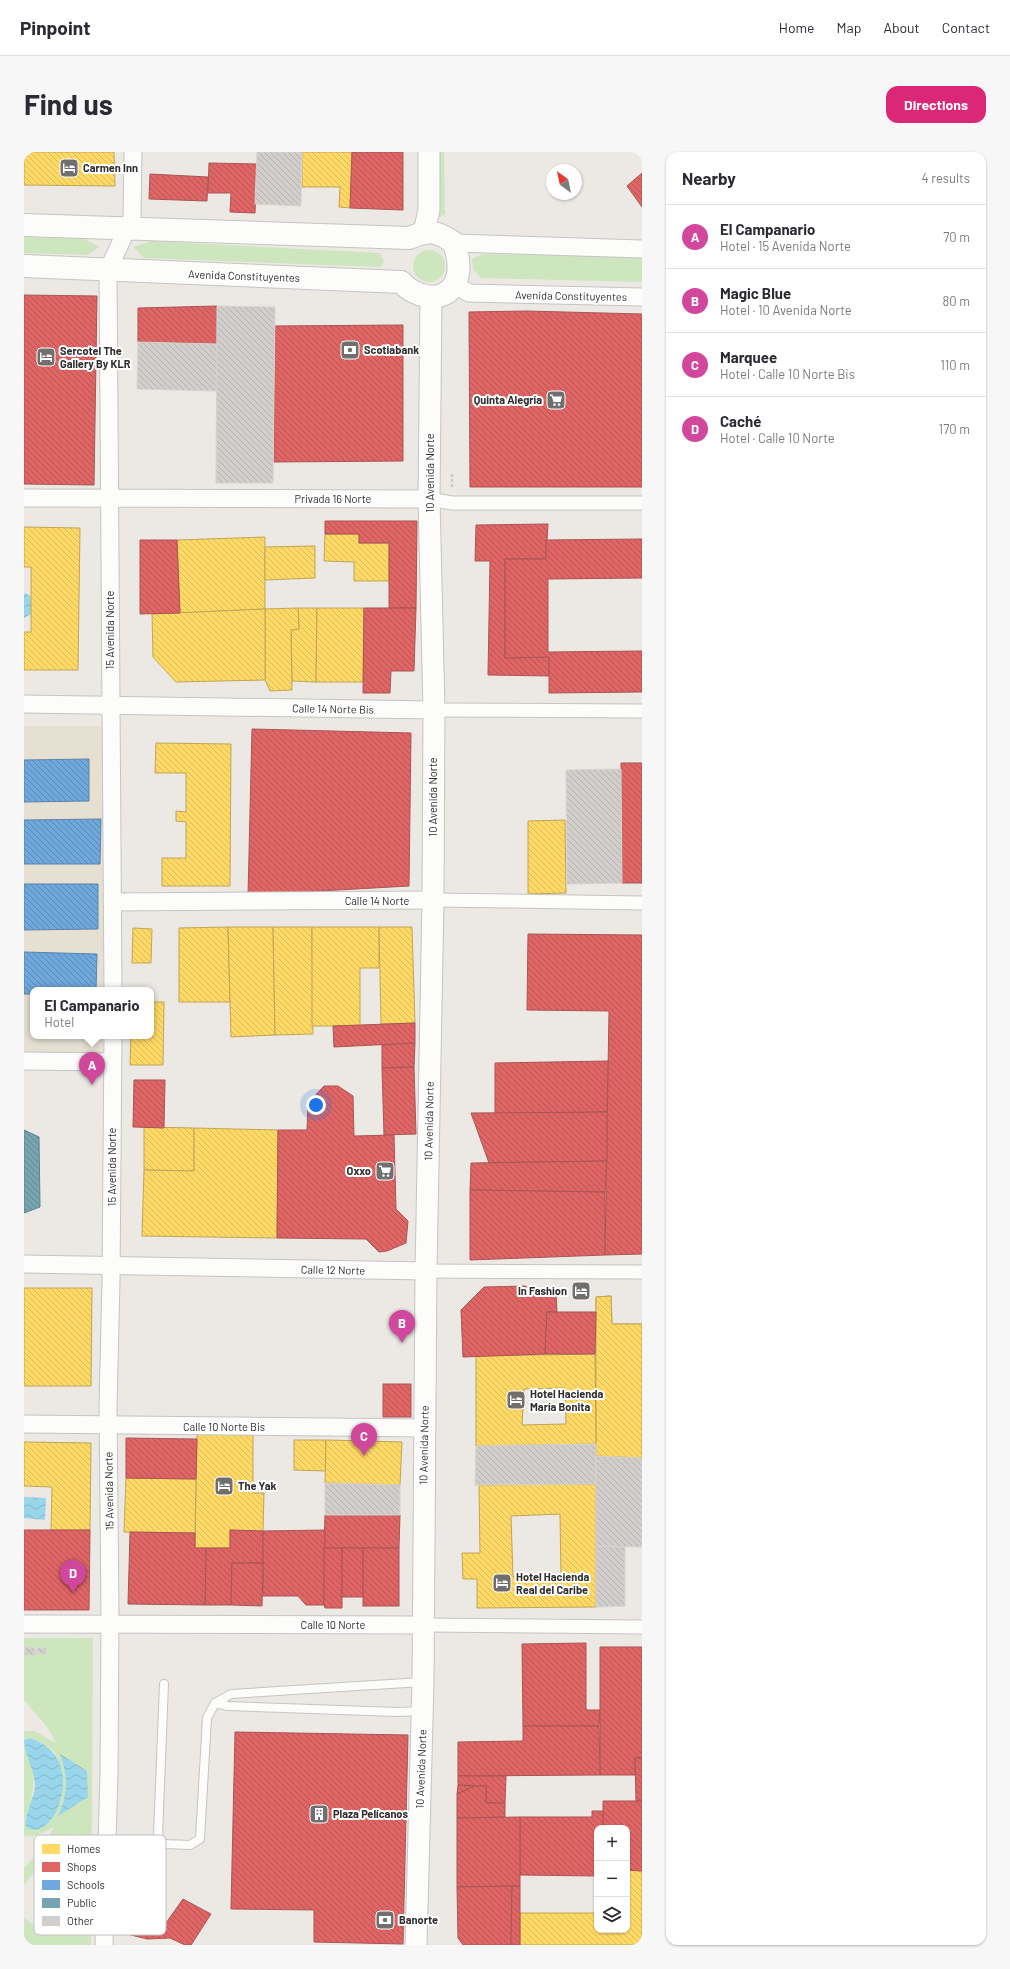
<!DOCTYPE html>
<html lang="en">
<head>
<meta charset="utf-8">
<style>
	body { margin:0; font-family:Barlow,sans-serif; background:#f7f7f7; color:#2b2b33 }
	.controls { position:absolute; right:12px; bottom:12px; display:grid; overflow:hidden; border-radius:8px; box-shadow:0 1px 3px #0004 }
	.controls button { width:36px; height:36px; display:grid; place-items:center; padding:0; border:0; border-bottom:1px solid #e1e1e2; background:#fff; color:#2b2b33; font:20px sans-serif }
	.compass { position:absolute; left:522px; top:12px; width:36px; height:36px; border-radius:50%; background:#fff; box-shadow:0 1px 3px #0004; rotate:327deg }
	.you { position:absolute; left:292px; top:953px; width:14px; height:14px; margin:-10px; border:3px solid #fff; border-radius:50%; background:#1a73e8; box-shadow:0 0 0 6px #1a73e833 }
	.badge { display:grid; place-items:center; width:26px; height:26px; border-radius:50%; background:#db2777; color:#fff; font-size:13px; font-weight:700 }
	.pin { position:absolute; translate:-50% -33px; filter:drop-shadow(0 1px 2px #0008) }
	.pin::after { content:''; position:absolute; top:21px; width:14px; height:12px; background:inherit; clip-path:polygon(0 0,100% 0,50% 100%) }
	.popup { position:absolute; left:6px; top:835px; width:124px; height:52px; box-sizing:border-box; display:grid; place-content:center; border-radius:8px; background:#fff; filter:drop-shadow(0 1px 3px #0005); font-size:13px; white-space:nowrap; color:#7c7c81 }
	.popup b { font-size:15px; color:#2b2b33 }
	.popup::after { content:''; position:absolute; left:50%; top:100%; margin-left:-8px; border:8px solid transparent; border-top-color:#fff }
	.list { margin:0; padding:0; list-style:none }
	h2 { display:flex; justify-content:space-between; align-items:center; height:52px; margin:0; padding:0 16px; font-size:17px }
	h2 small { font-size:13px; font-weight:400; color:#7c7c81 }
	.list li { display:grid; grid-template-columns:26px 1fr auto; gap:12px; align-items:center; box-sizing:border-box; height:64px; padding:0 16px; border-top:1px solid #e1e1e2 }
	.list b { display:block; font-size:15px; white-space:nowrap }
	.list p { margin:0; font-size:13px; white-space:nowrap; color:#7c7c81 }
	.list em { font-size:13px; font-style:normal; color:#7c7c81 }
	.icon { flex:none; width:22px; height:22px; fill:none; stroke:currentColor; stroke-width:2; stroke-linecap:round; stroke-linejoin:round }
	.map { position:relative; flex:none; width:618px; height:1793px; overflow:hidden; border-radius:12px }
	header { display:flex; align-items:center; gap:24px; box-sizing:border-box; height:56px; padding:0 20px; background:#fff; border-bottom:1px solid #e1e1e2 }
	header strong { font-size:19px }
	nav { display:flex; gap:22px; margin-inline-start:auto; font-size:14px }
	.intro { display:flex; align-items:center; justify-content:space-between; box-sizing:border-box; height:96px; padding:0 24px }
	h1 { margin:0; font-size:28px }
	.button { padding:10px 18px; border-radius:12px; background:#db2777; color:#fff; font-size:14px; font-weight:700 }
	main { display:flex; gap:24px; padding:0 24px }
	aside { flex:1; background:#fff; border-radius:12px; box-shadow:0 1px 3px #0004 }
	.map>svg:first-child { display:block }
	.education { fill:#e6e0d3 }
	.green { fill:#cee6be; fill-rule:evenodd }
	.water { fill:url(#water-waves) }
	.homes { fill:url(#homes-back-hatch); stroke:#c0a655; fill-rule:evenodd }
	.shops { fill:url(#shops-back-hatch); stroke:#ab5555 }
	.schools { fill:url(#schools-back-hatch); stroke:#5c83a8 }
	.public { fill:url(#public-back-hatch); stroke:#608188 }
	.building { fill:url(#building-back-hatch); stroke:#d7d4d0 }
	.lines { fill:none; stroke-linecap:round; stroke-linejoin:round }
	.service-casing { stroke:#c5c4c5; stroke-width:10 }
	.pedestrian-casing { stroke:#c5c4c5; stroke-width:15 }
	.minor-casing { stroke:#c5c4c5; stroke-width:19 }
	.tertiary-casing { stroke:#c5c4c5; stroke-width:23 }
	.secondary-casing { stroke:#c5c4c5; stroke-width:24 }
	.path { stroke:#c9c9c8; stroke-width:2.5; stroke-dasharray:3 2; stroke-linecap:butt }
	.service { stroke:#fcfcfb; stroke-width:8 }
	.pedestrian { stroke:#fcfcfb; stroke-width:13 }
	.minor { stroke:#fcfcfb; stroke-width:17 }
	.tertiary { stroke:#fcfcfb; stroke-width:21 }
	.secondary { stroke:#fcfcfb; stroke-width:22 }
	.labels { text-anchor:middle; stroke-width:4; stroke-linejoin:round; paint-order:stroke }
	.poi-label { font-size:11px; font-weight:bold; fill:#2e2e2e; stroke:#fff; text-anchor:start }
	.street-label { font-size:11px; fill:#2e2e2e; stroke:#fff }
	.key { fill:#fff; stroke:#c0c0c0; stroke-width:1 }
	.key-label { font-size:11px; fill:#2e2e2e }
</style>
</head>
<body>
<header>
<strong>Pinpoint</strong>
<nav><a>Home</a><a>Map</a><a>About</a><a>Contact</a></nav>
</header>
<div class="intro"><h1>Find us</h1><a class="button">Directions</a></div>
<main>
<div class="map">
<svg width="618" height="1793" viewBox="0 0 618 1793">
	<defs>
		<pattern id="water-waves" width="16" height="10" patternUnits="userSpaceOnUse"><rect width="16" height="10" fill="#99d6ec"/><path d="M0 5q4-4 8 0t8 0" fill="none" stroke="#84b8cb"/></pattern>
		<pattern id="homes-back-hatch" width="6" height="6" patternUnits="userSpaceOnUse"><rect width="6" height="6" fill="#ffd966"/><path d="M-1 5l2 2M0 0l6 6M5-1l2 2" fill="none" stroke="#dbbb59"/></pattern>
		<pattern id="shops-back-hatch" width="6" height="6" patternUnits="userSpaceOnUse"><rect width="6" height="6" fill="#e06666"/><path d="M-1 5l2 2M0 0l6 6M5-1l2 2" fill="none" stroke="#b65454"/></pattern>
		<pattern id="schools-back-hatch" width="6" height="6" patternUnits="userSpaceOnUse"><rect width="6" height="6" fill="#6fa8dc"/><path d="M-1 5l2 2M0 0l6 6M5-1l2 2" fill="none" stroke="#5c89b3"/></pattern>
		<pattern id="public-back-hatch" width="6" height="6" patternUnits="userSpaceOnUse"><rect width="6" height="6" fill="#76a5af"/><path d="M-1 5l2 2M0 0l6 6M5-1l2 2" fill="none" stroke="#61878f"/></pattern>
		<pattern id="building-back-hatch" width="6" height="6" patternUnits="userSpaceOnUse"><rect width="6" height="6" fill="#d1cecb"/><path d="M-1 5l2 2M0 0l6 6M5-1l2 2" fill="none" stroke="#b4b1af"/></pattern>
	</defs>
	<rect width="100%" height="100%" fill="#ece8e4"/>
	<!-- education -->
	<polygon class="education" points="0,574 80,574 80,838 9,838 9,884 79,884 79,901 0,900"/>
	<!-- green -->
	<g class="green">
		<polygon points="415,0 420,0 421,62 416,65"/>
		<polygon points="0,85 61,87 75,95 63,103 0,101"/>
		<polygon points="127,89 356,101 360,109 357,115 352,115 120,106 109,95"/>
		<circle cx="405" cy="114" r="16"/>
		<polygon points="459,102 618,105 618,130 457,126 449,117 448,107"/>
		<path d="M0 1486H69L67 1793H0V1765C18 1783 34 1781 48 1761L62 1695 57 1685 52 1682H45L38 1685 0 1733V1716L21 1693 30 1675C20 1679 13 1686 1 1684L0 1686V1595C15 1618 10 1644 1 1668L37 1649C40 1636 38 1611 30 1600 24 1593 13 1588 5 1586L0 1588V1579H10L32 1591 24 1576 0 1548ZM36 1603 64 1645 35 1663 42 1641 41 1616Z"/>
	</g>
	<!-- water -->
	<g class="water">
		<polygon points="2,441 7,445 7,462 0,466 0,442"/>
		<polygon points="0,1345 22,1346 21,1368 0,1366"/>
		<path d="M5 1586C67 1603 31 1694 2 1675 0 1661 10 1648 11 1634 11 1618 0 1602 0 1588Z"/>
		<path d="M36 1602 63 1619 64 1645 34 1664C44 1643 44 1624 36 1602Z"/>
	</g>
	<!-- homes -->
	<g class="homes">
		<polygon points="0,0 90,0 91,34 0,33"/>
		<polygon points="278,0 328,0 326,56 315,55 316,35 278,35"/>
		<polygon points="0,375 56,376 54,518 0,518 0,480 7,480 7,415 0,415"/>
		<polygon points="301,382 335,382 335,391 365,391 365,429 330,429 330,410 300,409"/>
		<polygon points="241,385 241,457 156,461 153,388"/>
		<polygon points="291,394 291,426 241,428 241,395"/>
		<polygon points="274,456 293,456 292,530 268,529 267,478 275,477"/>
		<polygon points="274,456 275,477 267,478 268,538 246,539 241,528 241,457"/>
		<polygon points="293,456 340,456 339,530 292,530"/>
		<polygon points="241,457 241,528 152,530 129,505 128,462"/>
		<polygon points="132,591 207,592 206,734 138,734 138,706 162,706 162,670 152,669 152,659 162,660 162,621 131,621"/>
		<polygon points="541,668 542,741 504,742 504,669"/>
		<polygon points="204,775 206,850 155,850 155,776"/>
		<polygon points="204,775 249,775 251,883 207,885"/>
		<polygon points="249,775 288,775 289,882 251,883"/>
		<polygon points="288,775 355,775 355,816 336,816 336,874 288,874"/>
		<polygon points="355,775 388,775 391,871 357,872"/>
		<polygon points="109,776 128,777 127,811 108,811"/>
		<polygon points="127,850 140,850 139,913 106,913 107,884 127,884"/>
		<polygon points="120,975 170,976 170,1019 120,1018"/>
		<polygon points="170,976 254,978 253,1086 118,1084 120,1018 170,1019"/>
		<polygon points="0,1136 68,1136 67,1234 0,1234"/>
		<path d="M587 1144 588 1172H618V1306L572 1304V1145ZM595 1200H617L616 1259H594Z"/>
		<polygon points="587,1144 588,1172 618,1172 618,1306 572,1304 572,1145"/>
		<path d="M571 1202 572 1292 452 1294V1204ZM541 1236 542 1272 498 1273 500 1237Z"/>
		<polygon points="173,1282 229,1283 229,1341 240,1341 239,1379 206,1378 206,1396 171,1396"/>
		<polygon points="270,1288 302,1288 302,1319 270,1318"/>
		<polygon points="302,1288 378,1290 376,1333 301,1331"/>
		<polygon points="0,1290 67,1291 66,1378 27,1378 28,1335 0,1334"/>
		<polygon points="102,1326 172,1327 171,1381 100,1380"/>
		<path d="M572 1332V1455L453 1456V1427H439L438 1401H456L455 1333ZM536 1362 537 1424 489 1425 487 1364Z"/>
		<polygon points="603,1718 618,1719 618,1793 496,1793 496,1761 573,1761 573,1778 603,1778"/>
	</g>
	<!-- shops -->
	<g class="shops">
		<polygon points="328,0 379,0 379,58 326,56"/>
		<polygon points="185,11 233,12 231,61 206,60 207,41 184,41"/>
		<polygon points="618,21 618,55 603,34"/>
		<polygon points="126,22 184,25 183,49 125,47"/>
		<polygon points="0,143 73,144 70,333 0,332"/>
		<polygon points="193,154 193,192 114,190 114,156"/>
		<polygon points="502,159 618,162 618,335 446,335 445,160"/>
		<polygon points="379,173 379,309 250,310 250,174"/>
		<polygon points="301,369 393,369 392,456 365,456 365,391 335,391 335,382 301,382"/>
		<polygon points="524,372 522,407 481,407 481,506 525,505 525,524 464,523 466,409 451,409 452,373"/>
		<polygon points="618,387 618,426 524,427 524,500 618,499 618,540 525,541 525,505 481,506 481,407 522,407 522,388"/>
		<polygon points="116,388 153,388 156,461 116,462"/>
		<polygon points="340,456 392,456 390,519 367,519 366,541 339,541"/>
		<polygon points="228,577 387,581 385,734 224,743"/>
		<polygon points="597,611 618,611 618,731 598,731"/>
		<polygon points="504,782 618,783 618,1102 581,1103 585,859 503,858"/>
		<polygon points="391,871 391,891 310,895 309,874"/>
		<polygon points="391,891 390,915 358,916 358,893"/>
		<polygon points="584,909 583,960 471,962 471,911"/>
		<polygon points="390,915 392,982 360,983 358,916"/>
		<polygon points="110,928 141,928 140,976 109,975"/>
		<polygon points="300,934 314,934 329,944 330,984 370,983 372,1057 384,1069 382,1091 363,1099 355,1100 342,1087 253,1086 254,978 283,978 284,951"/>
		<polygon points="583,960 583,1009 465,1011 447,961"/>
		<polygon points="583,1009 581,1040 446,1038 447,1011"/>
		<polygon points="446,1038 581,1040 581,1103 446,1108"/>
		<polygon points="502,1134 503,1139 532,1139 533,1160 523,1160 521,1202 439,1205 437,1158 460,1135"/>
		<polygon points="523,1160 572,1160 571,1202 521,1202"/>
		<rect x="359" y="1232" width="28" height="33"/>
		<polygon points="102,1286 173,1287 172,1327 102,1326"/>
		<polygon points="301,1363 376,1363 375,1396 300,1396"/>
		<polygon points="0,1378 66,1378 65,1458 0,1458"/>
		<polygon points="206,1378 239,1379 239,1411 208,1411 207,1453 181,1453 182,1396 206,1396"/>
		<polygon points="301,1378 300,1453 282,1453 274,1444 239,1444 239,1379"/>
		<polygon points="106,1380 171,1381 171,1396 182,1396 181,1453 104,1452"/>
		<polygon points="300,1396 318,1396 318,1456 301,1456 300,1453"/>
		<rect x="318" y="1396" width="21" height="49"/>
		<rect x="339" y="1396" width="36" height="58"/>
		<polygon points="208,1411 239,1411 238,1454 207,1453"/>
		<polygon points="562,1491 562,1558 576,1558 575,1574 499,1574 498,1492"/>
		<polygon points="576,1495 618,1495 618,1606 611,1606 611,1623 576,1623"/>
		<polygon points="499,1574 575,1574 576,1623 434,1624 434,1590 499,1589"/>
		<polygon points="211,1580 384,1583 379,1792 290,1790 290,1758 207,1757"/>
		<polygon points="611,1606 618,1606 618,1649 612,1649"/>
		<polygon points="434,1624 482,1624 481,1651 462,1651 462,1634 434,1633"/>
		<polygon points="434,1633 451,1634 433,1642"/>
		<polygon points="451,1634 462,1634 462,1651 481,1651 481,1665 433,1666 433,1642"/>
		<polygon points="579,1649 618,1649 618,1719 603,1718 603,1676 579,1676"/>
		<polygon points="568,1659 579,1659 579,1676 573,1676 573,1724 496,1723 496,1665 568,1665"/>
		<polygon points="496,1665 496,1734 433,1735 433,1666"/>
		<polygon points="488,1734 487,1793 439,1793 434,1786 433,1735"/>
		<polygon points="488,1734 496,1734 496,1793 487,1793"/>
		<polygon points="159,1747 187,1762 167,1793 161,1793 146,1786 123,1787 99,1781 105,1765 120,1773 142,1771"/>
	</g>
	<!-- schools -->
	<g class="schools">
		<polygon points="65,607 65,649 0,650 0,608"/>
		<polygon points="77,667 76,712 0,712 0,668"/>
		<polygon points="0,732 74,732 74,777 0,778"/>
		<polygon points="0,800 73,802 72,838 9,838 9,842 0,842"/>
	</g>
	<!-- public -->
	<polygon class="public" points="0,978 15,985 16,1055 0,1061"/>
	<!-- building -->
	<g class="building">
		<polygon points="233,0 278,0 277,54 231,52"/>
		<polygon points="193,154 251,155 249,331 192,331"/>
		<polygon points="114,190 193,192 193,239 113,237"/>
		<polygon points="597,617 598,731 543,732 542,618"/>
		<polygon points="572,1292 572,1332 451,1333 452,1294"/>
		<polygon points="572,1304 618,1306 618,1395 572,1394"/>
		<polygon points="301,1331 376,1333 376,1363 301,1363"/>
		<polygon points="572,1394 601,1395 601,1454 572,1455"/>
		<polygon points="1,1495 11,1496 11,1503 1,1503"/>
		<polygon points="13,1496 22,1496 22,1502 13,1501"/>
	</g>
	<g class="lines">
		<!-- service casing -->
		<g class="service-casing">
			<g id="service">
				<polyline points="140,1532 134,1683 140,1692 166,1693 176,1687 183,1566 191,1551 207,1542 398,1530"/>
				<polyline points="191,1551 204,1554 373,1560 398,1559"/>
			</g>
		</g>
		<!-- pedestrian casing -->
		<g class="pedestrian-casing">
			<g id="pedestrian">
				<polyline points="405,347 428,351 618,351"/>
				<polyline points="410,558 618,559"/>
				<polyline points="409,748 618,751"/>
				<polyline points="402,1119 618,1120"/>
				<polyline points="398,1473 618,1475"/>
			</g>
		</g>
		<!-- minor casing -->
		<g class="minor-casing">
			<g id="minor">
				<polyline points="430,91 618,97"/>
				<polyline points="431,133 445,141 618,145"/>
				<polyline points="0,346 405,347"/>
				<polyline points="0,552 410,558"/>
				<polyline points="89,750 409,748"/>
				<polyline points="89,838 84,118 108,66 109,0"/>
				<polyline points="0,909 88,910"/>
				<polyline points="0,1112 402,1119"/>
				<polyline points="0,1272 401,1276"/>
				<polyline points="0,1472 398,1473"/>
				<polyline points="80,1793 85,1622 86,1463 84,1254 87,1129 89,884"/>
			</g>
		</g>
		<!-- tertiary casing -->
		<g class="tertiary-casing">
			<g id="tertiary">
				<polyline points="400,80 405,58 405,0"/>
				<polyline points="392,1793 399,1530 402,1119 409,748 410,558 405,347 407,145"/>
			</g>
		</g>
		<!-- secondary casing -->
		<g class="secondary-casing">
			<path id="secondary" d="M0 73 385 86C405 78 412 78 430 91 434 103 438 120 430 133 417 153 390 144 377 130L0 114"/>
		</g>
		<!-- path -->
		<polyline class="path" points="428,335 428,322"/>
		<!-- service -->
		<use href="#service" class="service"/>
		<!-- pedestrian -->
		<use href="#pedestrian" class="pedestrian"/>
		<!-- minor -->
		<use href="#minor" class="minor"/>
		<!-- tertiary -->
		<use href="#tertiary" class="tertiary"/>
		<!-- secondary -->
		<use href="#secondary" class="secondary"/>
	</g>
	<!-- icons -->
	<defs>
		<g id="hotel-square" transform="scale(1)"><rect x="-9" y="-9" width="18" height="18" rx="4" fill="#706f6e" stroke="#fff"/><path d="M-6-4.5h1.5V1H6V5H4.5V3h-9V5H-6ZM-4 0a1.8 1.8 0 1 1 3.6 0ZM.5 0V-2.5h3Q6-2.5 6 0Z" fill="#fff"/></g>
		<g id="bank-square" transform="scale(1)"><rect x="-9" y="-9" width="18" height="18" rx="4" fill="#706f6e" stroke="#fff"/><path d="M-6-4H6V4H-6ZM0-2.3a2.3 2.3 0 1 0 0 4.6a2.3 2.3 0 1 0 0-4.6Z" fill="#fff"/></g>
		<g id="supermarket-square" transform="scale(1)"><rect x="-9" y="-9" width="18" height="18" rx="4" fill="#706f6e" stroke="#fff"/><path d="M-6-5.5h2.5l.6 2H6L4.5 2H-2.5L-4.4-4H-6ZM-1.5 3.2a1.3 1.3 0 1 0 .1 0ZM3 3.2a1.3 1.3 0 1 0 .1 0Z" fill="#fff"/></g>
		<g id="building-square" transform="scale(1)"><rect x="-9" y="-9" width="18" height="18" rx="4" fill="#706f6e" stroke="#fff"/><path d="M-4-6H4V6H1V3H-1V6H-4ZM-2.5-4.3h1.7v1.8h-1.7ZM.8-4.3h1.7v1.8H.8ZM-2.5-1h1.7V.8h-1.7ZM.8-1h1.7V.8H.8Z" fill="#fff"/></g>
	</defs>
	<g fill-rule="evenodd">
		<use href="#hotel-square" x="45" y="16"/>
		<use href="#bank-square" x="326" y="198"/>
		<use href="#hotel-square" x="22" y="205"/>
		<use href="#supermarket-square" x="532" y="248"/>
		<use href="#supermarket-square" x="361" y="1019"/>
		<use href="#hotel-square" x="557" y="1139"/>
		<use href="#hotel-square" x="492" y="1248"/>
		<use href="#hotel-square" x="200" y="1334"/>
		<use href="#hotel-square" x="478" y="1431"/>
		<use href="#building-square" x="295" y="1662"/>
		<use href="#bank-square" x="361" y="1768"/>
	</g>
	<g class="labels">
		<!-- poi labels -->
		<g class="poi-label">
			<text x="59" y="20">Carmen Inn</text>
			<text x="340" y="202">Scotiabank</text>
			<text x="36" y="203">Sercotel The<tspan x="36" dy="13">Gallery By KLR</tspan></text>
			<text x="518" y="252" text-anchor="end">Quinta Alegría</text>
			<text x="347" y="1023" text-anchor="end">Oxxo</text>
			<text x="543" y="1143" text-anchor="end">In Fashion</text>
			<text x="506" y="1246">Hotel Hacienda<tspan x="506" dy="13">María Bonita</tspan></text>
			<text x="214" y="1338">The Yak</text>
			<text x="492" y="1429">Hotel Hacienda<tspan x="492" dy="13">Real del Caribe</tspan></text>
			<text x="309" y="1666">Plaza Pelícanos</text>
			<text x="375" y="1772">Banorte</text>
		</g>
		<!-- street labels -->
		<g class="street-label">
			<text transform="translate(220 124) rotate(2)" y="4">Avenida Constituyentes</text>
			<text transform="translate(547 144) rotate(1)" y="4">Avenida Constituyentes</text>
			<text transform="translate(406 321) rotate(-90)" y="4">10 Avenida Norte</text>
			<text x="309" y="351">Privada 16 Norte</text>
			<text transform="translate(86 478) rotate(-90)" y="4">15 Avenida Norte</text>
			<text transform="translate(309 557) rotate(1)" y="4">Calle 14 Norte Bis</text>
			<text transform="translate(409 645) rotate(-90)" y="4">10 Avenida Norte</text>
			<text x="353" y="753">Calle 14 Norte</text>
			<text transform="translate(405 969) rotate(-89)" y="4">10 Avenida Norte</text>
			<text transform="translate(88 1015) rotate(-90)" y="4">15 Avenida Norte</text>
			<text transform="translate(309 1118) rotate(1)" y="4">Calle 12 Norte</text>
			<text x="200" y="1279">Calle 10 Norte Bis</text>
			<text transform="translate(400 1293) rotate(-89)" y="4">10 Avenida Norte</text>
			<text transform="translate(85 1339) rotate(-91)" y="4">15 Avenida Norte</text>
			<text x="309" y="1477">Calle 10 Norte</text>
			<text transform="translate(397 1617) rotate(-88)" y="4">10 Avenida Norte</text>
		</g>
	</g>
	<!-- legend -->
	<rect x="10" y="1683" width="132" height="100" rx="6" class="key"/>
	<rect x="18" y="1692" width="18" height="10" fill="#ffd966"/>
	<rect x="18" y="1710" width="18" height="10" fill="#e06666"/>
	<rect x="18" y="1728" width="18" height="10" fill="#6fa8dc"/>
	<rect x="18" y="1746" width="18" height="10" fill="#76a5af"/>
	<rect x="18" y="1764" width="18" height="10" fill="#d1cecb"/>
	<g class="key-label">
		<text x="43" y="1701">Homes</text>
		<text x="43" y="1719">Shops</text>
		<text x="43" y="1737">Schools</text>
		<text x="43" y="1755">Public</text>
		<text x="43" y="1773">Other</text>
	</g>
</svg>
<div class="controls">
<button>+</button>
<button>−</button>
<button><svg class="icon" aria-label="layers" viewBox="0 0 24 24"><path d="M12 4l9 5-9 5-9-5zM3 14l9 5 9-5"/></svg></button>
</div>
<svg class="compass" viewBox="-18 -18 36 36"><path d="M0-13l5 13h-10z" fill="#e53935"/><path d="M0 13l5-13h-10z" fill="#7c7c81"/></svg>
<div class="you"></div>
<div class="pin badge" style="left:68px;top:933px;background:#d1479c">A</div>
<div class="popup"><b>El Campanario</b>Hotel</div>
<div class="pin badge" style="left:378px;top:1191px;background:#d1479c">B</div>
<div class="pin badge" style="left:340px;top:1304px;background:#d1479c">C</div>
<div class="pin badge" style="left:49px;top:1441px;background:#d1479c">D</div>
</div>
<aside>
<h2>Nearby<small>4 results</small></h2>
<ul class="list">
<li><span class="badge" style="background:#d1479c">A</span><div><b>El Campanario</b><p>Hotel · 15 Avenida Norte</p></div><em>70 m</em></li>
<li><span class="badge" style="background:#d1479c">B</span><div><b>Magic Blue</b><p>Hotel · 10 Avenida Norte</p></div><em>80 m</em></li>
<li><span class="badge" style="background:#d1479c">C</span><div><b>Marquee</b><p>Hotel · Calle 10 Norte Bis</p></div><em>110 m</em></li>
<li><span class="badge" style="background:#d1479c">D</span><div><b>Caché</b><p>Hotel · Calle 10 Norte</p></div><em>170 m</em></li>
</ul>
</aside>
</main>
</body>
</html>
